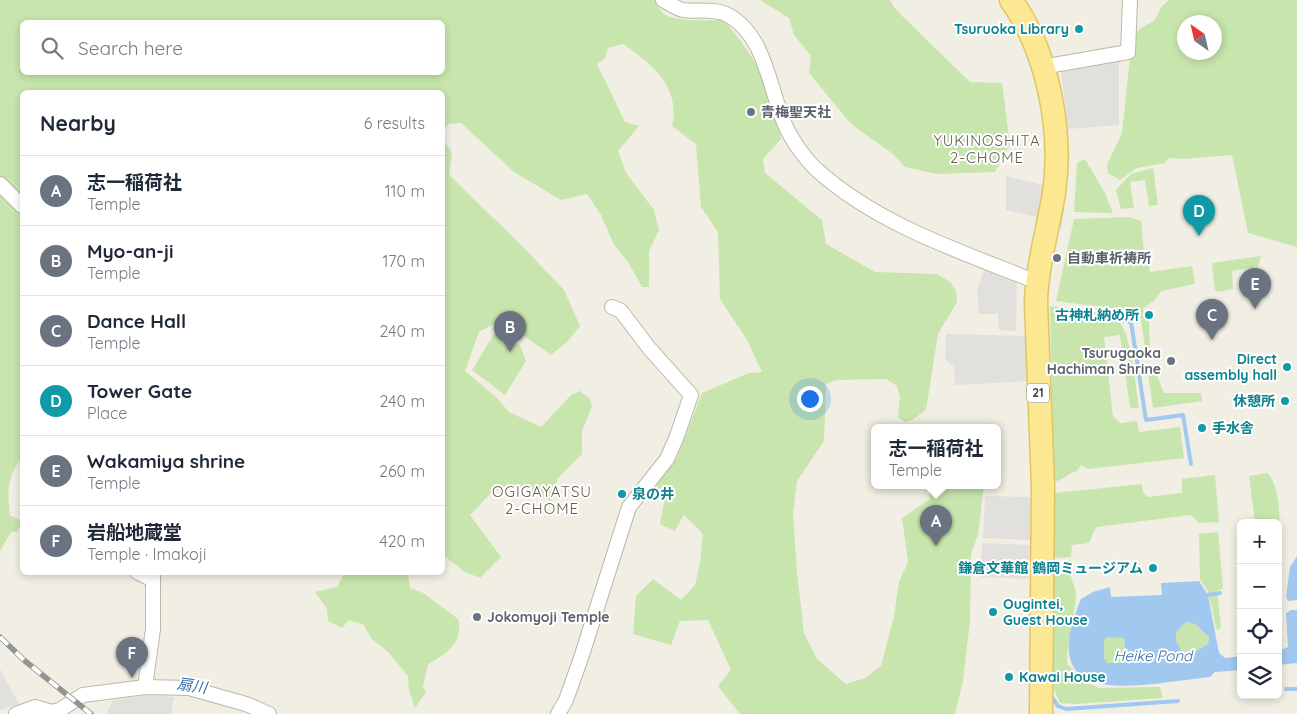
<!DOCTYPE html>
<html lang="en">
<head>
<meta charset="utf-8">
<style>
	body { margin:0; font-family:Quicksand,"Noto Sans JP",sans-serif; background:#f2f2f3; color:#1f2937 }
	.controls { position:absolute; right:15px; bottom:15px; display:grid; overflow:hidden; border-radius:8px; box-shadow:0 2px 8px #0003 }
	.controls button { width:45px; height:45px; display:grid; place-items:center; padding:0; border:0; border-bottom:1px solid #e0e1e3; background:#fff; color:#1f2937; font:25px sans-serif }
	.compass { position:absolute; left:1177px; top:15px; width:45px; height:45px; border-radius:50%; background:#fff; box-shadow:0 2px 8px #0003; rotate:326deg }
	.you { position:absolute; left:809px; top:398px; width:18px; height:18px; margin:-12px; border:4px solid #fff; border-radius:50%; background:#1a73e8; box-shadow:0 0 0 8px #1a73e833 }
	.badge { display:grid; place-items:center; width:32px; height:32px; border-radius:50%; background:#2563eb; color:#fff; font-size:16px; font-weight:700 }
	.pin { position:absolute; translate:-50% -41px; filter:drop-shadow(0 1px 2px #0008) }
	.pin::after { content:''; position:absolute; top:26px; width:18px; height:15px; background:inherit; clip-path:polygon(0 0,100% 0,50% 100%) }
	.popup { position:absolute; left:871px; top:424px; width:130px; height:65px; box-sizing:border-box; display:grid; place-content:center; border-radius:8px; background:#fff; filter:drop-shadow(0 1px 4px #0005); font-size:16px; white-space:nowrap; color:#747a83 }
	.popup b { font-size:19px; color:#1f2937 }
	.popup::after { content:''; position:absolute; left:50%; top:100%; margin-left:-10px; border:10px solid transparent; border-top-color:#fff }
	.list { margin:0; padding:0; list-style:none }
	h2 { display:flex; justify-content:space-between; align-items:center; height:65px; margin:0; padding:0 20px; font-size:21px }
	h2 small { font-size:16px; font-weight:400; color:#747a83 }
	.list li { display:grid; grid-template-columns:32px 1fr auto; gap:15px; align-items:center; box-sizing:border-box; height:70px; padding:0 20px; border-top:1px solid #e0e1e3 }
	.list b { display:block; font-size:19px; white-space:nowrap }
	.list p { margin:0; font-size:16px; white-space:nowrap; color:#747a83 }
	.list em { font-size:16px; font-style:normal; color:#747a83 }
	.icon { flex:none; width:28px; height:28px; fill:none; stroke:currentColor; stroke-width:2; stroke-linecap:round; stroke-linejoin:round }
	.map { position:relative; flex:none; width:1297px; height:714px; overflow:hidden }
	.search { position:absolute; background:#fff; box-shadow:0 2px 8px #0003; left:20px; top:20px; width:425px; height:55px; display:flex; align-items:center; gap:12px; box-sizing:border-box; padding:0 18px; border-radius:8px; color:#747a83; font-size:19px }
	.panel { position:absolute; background:#fff; box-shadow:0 2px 8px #0003; left:20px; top:90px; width:425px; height:485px; border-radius:8px }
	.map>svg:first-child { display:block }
	.green { fill:#c7e5ad; fill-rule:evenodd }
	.parking { fill:#e2e0dc }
	.water { fill:#a1c8ee; fill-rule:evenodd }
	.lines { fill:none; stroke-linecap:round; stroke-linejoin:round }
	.stream { stroke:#a1c8ee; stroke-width:4 }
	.minor-casing { stroke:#bdb7a7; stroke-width:16 }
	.tertiary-casing { stroke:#bdb7a7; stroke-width:20 }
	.primary-casing { stroke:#e0c563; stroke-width:25 }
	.minor { stroke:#fff; stroke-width:14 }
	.tertiary { stroke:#fff; stroke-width:18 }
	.primary { stroke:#fce793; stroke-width:22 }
	.rail-casing { stroke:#949494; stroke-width:5.5 }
	.rail { stroke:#fff; stroke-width:4; stroke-dasharray:11; stroke-linecap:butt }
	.culture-dot { fill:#0f9aa8; stroke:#fff; stroke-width:2 }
	.worship-dot { fill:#6b7280; stroke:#fff; stroke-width:2 }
	.labels { text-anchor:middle; stroke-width:4; stroke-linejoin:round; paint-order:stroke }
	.shield { fill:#fff; stroke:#7b7971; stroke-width:1 }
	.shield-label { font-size:12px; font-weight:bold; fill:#433f34 }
	.culture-label { font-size:14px; font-weight:bold; fill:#0d838f; stroke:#fff; text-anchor:end }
	.worship-label { font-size:14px; font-weight:bold; fill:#5b616d; stroke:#fff; text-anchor:start }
	.neighbourhood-label { font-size:15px; letter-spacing:1px; fill:#665e4c; stroke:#fff }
	.water-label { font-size:15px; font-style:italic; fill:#316dac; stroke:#fff }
</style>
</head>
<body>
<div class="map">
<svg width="1297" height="714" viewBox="0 0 1297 714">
	<rect width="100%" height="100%" fill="#f1efe4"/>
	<!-- green -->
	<g class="green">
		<path d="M0 0H658C654 26 707 19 724 20 751 52 780 95 781 139L763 159 765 173 822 220 826 244 875 272 937 274 950 282 956 291 957 302 938 334 926 410 912 420 905 422 898 417 900 397 897 386 886 379 836 380 826 384 824 441 797 481 793 512 797 573 804 633 817 659 846 684 865 678 881 666 894 616 899 582 908 562 902 518 930 499 928 485H984L978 535 971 553 970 621 963 681 955 714H740L718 686 731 670 708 620 680 621 671 645 633 634 636 596 653 579 681 600 695 585 700 563 703 534 684 515 675 531 660 524 665 497 656 485 677 458 702 393 749 373 762 372 747 340 720 299 718 232 701 207 696 144 672 126C681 87 652 64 623 44L608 48 605 58 597 64 625 122 639 126 618 151 626 173 654 210 659 230 649 251V287H642L628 262 613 243 601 215 587 194 561 200 514 172 461 123 448 124 443 132 442 92H22V457C7 478 7 490 10 515L22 521 17 532H11L0 551ZM22 22H442V72H22Z"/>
		<polygon points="760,0 890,0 896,10 970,82 1002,83 1010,145 995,172 937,174 905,167 893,154 851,124 809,73 811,56 794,35 789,18"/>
		<path d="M1169 0H1297V247L1248 233 1232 155 1182 159 1168 158 1165 163 1137 168 1120 180 1108 173 1107 165 1122 133 1131 49 1138 30 1155 20 1162 6ZM1184 22H1214V52H1184Z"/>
		<polygon points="442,137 452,153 449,175 523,247 564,290 580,326 568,341 551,355 517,331 498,322 479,332 465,371 497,398 509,412 541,427 571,395 580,391 590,399 592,406 582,431 582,454 558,478 552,501 514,487 493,491 470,515 501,557 480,578 465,572 443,555"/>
		<polygon points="1085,159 1105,193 1113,213 1074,212 1077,163"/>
		<polygon points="1153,168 1158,205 1149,206 1145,180 1130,182 1134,208 1121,209 1116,190 1131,174"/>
		<polygon points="1130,217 1141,221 1145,262 1148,262 1150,272 1192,266 1195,284 1161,291 1154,301 1143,308 1144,315 1149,318 1150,353 1146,354 1140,312 1056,301 1074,219"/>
		<polygon points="1261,256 1258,267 1232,271 1233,289 1218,292 1215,290 1212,263"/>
		<path d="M1050 306C1070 309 1101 309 1118 321 1131 331 1136 390 1139 408H1130L1120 335 1104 337 1113 416 1120 423 1137 421 1139 432 1180 427 1184 458 1088 469 1081 465 1077 471C1067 474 1063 480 1054 482Z"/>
		<polygon points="497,329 520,345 526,361 505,395 472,370"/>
		<polygon points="1147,366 1154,369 1164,393 1201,393 1202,401 1153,408"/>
		<path d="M1268 473C1281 492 1279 512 1280 534L1278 539V523H1255L1249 476Z"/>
		<polygon points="1215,475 1219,522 1199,523 1191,515 1096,527 1089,543 1072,545 1071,557 1054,558 1054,493 1142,484 1143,492 1148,497 1182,493 1182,479"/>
		<polygon points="1218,532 1223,588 1217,591 1221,627 1217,631 1208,591 1200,579 1199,534"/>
		<path d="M1066 566C1070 576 1076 586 1076 597 1074 619 1067 641 1067 664L1088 683 1099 688 1160 687 1163 698 1075 704 1060 703 1054 689V567Z"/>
		<path d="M344 573H408L410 588 423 593 458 619C464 642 447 654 428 664L423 687 426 692 415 708 409 690 408 676 388 652 371 638 364 625 349 620 342 628 328 621 327 609 315 592 337 587Z"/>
		<polygon points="1186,622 1195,624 1209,637 1208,644 1191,654 1181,651 1176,640 1176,632"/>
		<polygon points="1108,637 1124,637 1126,657 1123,663 1107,663 1104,658 1104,640"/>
	</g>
	<!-- parking -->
	<g class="parking">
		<polygon points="1119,62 1119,125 1068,129 1060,64"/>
		<polygon points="1006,176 1047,186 1040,218 1006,210"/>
		<polygon points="985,268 1017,278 1016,331 999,330 998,314 979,314 977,290"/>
		<polygon points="946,334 1029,336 1030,381 955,385 954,367 945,360"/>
		<polygon points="985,496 1030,497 1030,540 983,538"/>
		<polygon points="982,543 1030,545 1029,579 981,577"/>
		<polygon points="0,669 19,704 0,710"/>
		<polygon points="150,695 174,697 171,714 106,714 113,700"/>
	</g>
	<!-- water -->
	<g class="water">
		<polygon points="1297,556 1297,600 1288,601 1286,597 1290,567"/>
		<path d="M1199 581 1208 595 1219 653 1225 658 1241 656V670L1215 672 1210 677C1141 684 1032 714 1081 599L1093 592 1110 587 1111 597 1162 595 1161 583ZM1186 622 1195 624 1209 637 1208 644 1191 654 1181 651 1176 640V632ZM1108 637 1124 638 1126 657 1123 663H1107L1104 658V640Z"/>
		<polygon points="1291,610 1297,610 1297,663 1278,665 1278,651 1288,647 1286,613"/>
	</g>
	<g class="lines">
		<!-- stream -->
		<g class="stream">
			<polyline points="1059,225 1062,209"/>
			<polyline points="1108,316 1131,322 1146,420 1183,415 1191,464"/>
			<polyline points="1208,595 1220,593"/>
			<polyline points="1286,689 1297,689"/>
			<polyline points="1051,696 1058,706 1066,709 1178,701"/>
		</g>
		<!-- minor casing -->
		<g class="minor-casing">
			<g id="minor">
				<path d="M663 0C669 3 677 9 683 10 697 12 715 8 728 15 768 37 769 94 788 131 794 143 807 161 817 170 878 225 962 252 1037 282"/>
				<polyline points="1042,67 1128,52 1130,0"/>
				<polyline points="0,184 22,206"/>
				<polyline points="137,572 153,580"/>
				<polyline points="145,687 153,629 153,572"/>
				<polyline points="16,714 35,707 55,713 83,695 145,687 189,688 246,704 269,714"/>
				<polyline points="558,714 566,700 581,658 629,507 667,459 677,436 691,395 649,348 621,311 612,307"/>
			</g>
		</g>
		<!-- tertiary casing -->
		<g class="tertiary-casing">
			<polyline id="tertiary" points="55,713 56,714"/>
		</g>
		<!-- primary casing -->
		<g class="primary-casing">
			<path id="primary" d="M1011 0C1048 52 1063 131 1054 193 1048 229 1037 266 1036 302L1043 487 1041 714"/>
		</g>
		<!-- minor -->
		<use href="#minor" class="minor"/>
		<!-- tertiary -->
		<use href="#tertiary" class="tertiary"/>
		<!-- primary -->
		<use href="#primary" class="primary"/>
		<!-- rail casing -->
		<g class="rail-casing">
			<polyline id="rail" points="0,637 25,661 91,714"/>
		</g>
		<!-- rail -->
		<use href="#rail" class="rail"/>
	</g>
	<!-- markers -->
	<g class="culture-dot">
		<circle cx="1079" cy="29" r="5"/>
		<circle cx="1149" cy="315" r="5"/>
		<circle cx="1287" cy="367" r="5"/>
		<circle cx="1285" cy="401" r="5"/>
		<circle cx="1202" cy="428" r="5"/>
		<circle cx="622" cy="494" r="5"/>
		<circle cx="1153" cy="568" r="5"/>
		<circle cx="993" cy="612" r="5"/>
		<circle cx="1009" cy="677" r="5"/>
	</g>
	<g class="worship-dot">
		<circle cx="751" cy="112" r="5"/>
		<circle cx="1057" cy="258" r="5"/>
		<circle cx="1171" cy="361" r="5"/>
		<circle cx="477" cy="617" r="5"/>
	</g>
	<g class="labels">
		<!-- shield labels -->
		<rect class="shield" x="1027" y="383.5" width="22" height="19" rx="4"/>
		<g class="shield-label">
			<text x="1038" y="397">21</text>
		</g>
		<!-- culture labels -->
		<g class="culture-label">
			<text x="1069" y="34">Tsuruoka Library</text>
			<text x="1139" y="320">古神札納め所</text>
			<text x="1277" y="364">Direct<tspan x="1277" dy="16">assembly hall</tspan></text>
			<text x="1275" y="406">休憩所</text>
			<text x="1212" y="433" text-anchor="start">手水舎</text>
			<text x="632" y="499" text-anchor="start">泉の井</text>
			<text x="1143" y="573">鎌倉文華館 鶴岡ミュージアム</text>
			<text x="1003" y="609" text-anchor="start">Ougintei,<tspan x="1003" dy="16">Guest House</tspan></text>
			<text x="1019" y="682" text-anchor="start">Kawai House</text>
		</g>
		<!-- worship labels -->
		<g class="worship-label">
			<text x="761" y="117">青梅聖天社</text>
			<text x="1067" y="263">自動車祈祷所</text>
			<text x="1161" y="358" text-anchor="end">Tsurugaoka<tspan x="1161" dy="16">Hachiman Shrine</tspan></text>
			<text x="487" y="622">Jokomyoji Temple</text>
		</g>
		<!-- neighbourhood labels -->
		<g class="neighbourhood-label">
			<text x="987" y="146">YUKINOSHITA<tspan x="987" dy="17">2-CHOME</tspan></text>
			<text x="542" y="497">OGIGAYATSU<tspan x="542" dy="17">2-CHOME</tspan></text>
		</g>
		<!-- water labels -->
		<g class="water-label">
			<text x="1153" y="661">Heike Pond</text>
			<text transform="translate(192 686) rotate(8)" y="5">扇川</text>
		</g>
	</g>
</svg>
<div class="controls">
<button>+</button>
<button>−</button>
<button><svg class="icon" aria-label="locate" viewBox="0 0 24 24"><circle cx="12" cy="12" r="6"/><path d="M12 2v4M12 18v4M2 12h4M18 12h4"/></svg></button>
<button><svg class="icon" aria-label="layers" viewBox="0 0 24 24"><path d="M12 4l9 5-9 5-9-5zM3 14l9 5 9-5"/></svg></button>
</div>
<svg class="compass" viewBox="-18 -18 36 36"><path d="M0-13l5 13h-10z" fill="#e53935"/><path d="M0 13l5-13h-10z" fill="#747a83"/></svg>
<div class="you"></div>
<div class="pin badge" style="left:936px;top:546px;background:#6b7280">A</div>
<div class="popup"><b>志一稲荷社</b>Temple</div>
<div class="pin badge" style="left:510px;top:352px;background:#6b7280">B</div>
<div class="pin badge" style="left:1212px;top:340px;background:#6b7280">C</div>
<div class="pin badge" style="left:1199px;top:236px;background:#0f9aa8">D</div>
<div class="pin badge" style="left:1255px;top:309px;background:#6b7280">E</div>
<div class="pin badge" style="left:132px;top:678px;background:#6b7280">F</div>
<div class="search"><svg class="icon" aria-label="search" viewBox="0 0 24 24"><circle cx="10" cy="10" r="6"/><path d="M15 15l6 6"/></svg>Search here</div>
<section class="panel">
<h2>Nearby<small>6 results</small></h2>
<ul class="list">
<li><span class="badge" style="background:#6b7280">A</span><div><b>志一稲荷社</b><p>Temple</p></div><em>110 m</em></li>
<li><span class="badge" style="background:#6b7280">B</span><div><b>Myo-an-ji</b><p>Temple</p></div><em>170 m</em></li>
<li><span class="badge" style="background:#6b7280">C</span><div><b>Dance Hall</b><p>Temple</p></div><em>240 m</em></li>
<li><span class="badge" style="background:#0f9aa8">D</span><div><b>Tower Gate</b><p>Place</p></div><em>240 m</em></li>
<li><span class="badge" style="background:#6b7280">E</span><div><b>Wakamiya shrine</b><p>Temple</p></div><em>260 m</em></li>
<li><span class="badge" style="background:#6b7280">F</span><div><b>岩船地蔵堂</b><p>Temple · Imakoji</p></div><em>420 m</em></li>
</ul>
</section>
</div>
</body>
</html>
